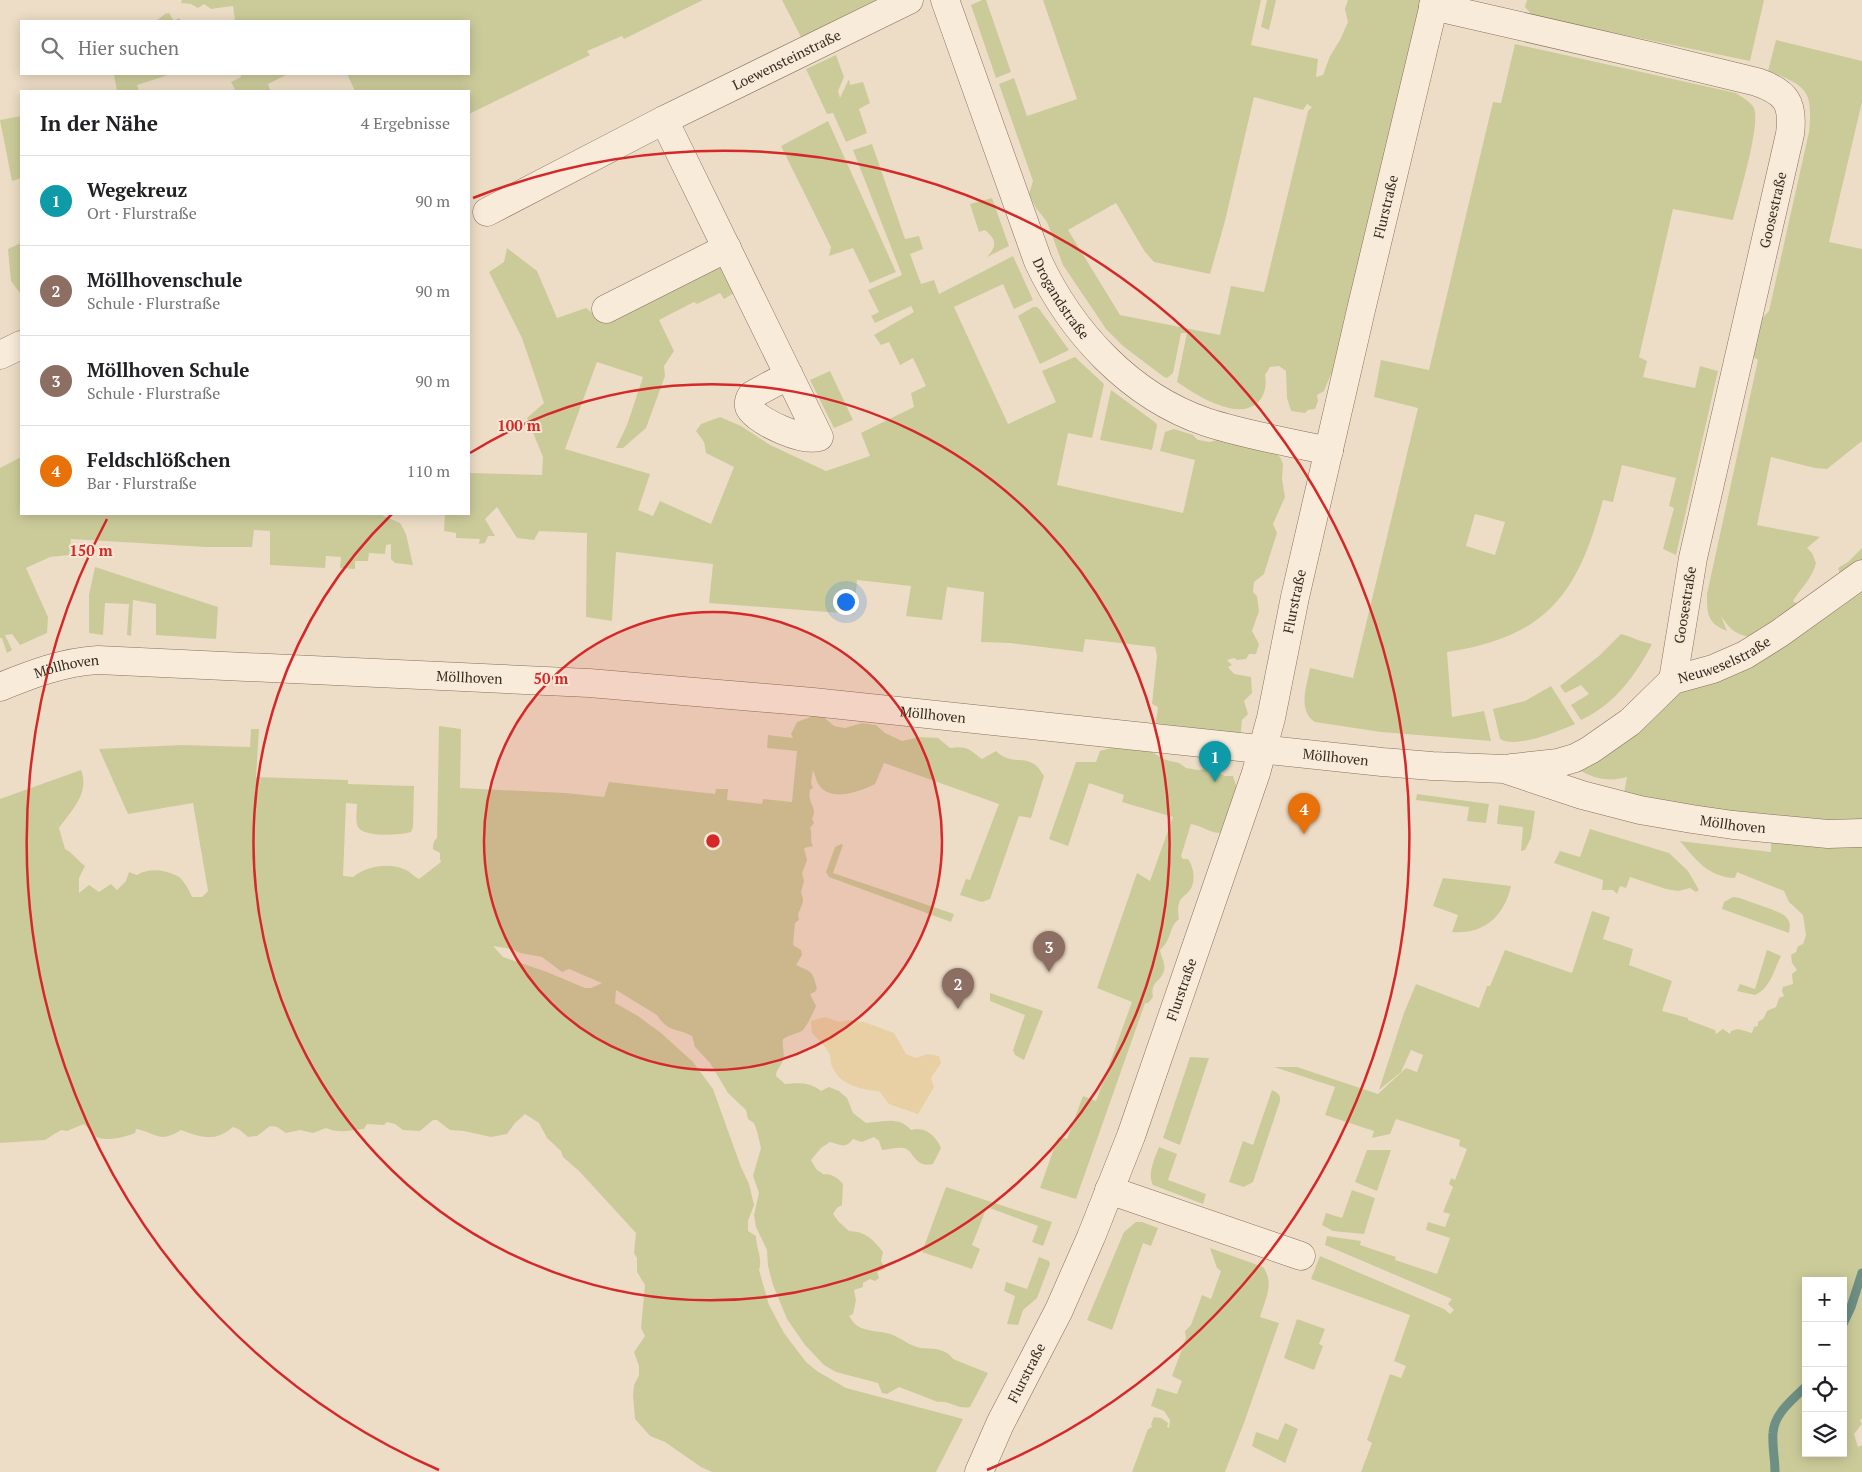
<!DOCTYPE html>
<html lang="de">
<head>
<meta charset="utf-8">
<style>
	body { margin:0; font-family:"PT Serif",serif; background:#f2f2f2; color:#202124 }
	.controls { position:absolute; right:15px; bottom:15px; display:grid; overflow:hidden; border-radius:0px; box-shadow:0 2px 12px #0003 }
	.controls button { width:45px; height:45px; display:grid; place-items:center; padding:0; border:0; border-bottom:1px solid #e0e0e0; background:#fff; color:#202124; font:25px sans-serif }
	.you { position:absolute; left:845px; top:601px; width:18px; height:18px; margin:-12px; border:4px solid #fff; border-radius:50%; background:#1a73e8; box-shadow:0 0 0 8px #1a73e833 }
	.badge { display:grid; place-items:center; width:32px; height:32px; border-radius:50%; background:#962d39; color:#fff; font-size:16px; font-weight:700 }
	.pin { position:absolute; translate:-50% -41px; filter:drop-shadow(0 1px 2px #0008) }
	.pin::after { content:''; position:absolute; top:26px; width:18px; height:15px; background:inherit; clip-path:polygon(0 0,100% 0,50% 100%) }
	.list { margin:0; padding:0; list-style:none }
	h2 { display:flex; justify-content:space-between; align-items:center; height:65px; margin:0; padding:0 20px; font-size:21px }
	h2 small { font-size:16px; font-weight:400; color:#757577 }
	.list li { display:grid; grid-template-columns:32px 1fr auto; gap:15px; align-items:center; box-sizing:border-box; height:90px; padding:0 20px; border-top:1px solid #e0e0e0 }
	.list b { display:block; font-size:19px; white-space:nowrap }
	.list p { margin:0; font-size:16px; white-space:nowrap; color:#757577 }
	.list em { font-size:16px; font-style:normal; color:#757577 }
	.icon { flex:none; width:28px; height:28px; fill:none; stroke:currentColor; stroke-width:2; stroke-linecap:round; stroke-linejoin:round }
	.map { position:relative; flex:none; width:1862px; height:1472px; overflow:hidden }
	.search { position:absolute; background:#fff; box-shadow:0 2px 12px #0003; left:20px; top:20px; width:450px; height:55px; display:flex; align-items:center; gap:12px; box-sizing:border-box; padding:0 18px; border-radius:0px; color:#757577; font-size:19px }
	.panel { position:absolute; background:#fff; box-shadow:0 2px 12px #0003; left:20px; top:90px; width:450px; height:425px; border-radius:0px }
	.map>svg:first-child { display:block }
	.green { fill:#cbcb9a; fill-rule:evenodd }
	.sand { fill:#e8cfa4 }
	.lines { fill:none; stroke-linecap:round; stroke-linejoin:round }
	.stream { stroke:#6e8f83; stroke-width:9 }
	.street-casing { stroke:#886f5c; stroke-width:29 }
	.street { stroke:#f8ebd9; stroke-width:28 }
	.ring { fill:none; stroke:#d62828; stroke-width:2.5 }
	.labels { text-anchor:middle; stroke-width:4; stroke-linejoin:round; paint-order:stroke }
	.street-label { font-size:14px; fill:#39291f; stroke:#f5e8d5 }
	.centre { fill:#d62828; stroke:#f5e8d5; stroke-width:2.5 }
	.ring-label { font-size:15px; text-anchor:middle; font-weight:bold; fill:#d62828; stroke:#f5e8d5; stroke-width:4; stroke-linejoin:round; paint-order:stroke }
</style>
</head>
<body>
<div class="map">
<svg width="1862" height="1472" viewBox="0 0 1862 1472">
	<rect width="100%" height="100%" fill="#edddc6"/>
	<!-- green -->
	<g class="green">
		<polygon points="182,0 703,0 624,39 622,36 587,51 590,55 469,114 469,91 355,91 347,74 469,74 469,21 235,21 233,6 211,9 204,4 198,8 191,4 181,3"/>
		<polygon points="782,0 886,0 802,39"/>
		<polygon points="982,0 986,0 1011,72 996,78 971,5"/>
		<path d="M1043 0H1261L1251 45 1318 59 1316 77 1323 75 1330 56 1340 40 1348 22 1345 9 1348 0H1432L1350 313C1337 328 1346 346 1350 364L1331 374 1324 391 1317 395 1318 401 1315 409 1308 410 1305 413 1291 411 1287 398 1286 371 1279 366 1270 367 1265 375C1267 383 1265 394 1260 400 1241 424 1196 395 1177 382L1187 333H1181L1173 373 1167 378 1164 377 1123 346 1106 329 1063 265 1047 222 1036 208 1029 194 1033 181 999 84 1014 78 1027 116 1077 99ZM1254 97 1303 110 1307 104 1312 107 1308 111 1264 292 1231 286 1220 335 1120 315 1068 230 1116 203 1145 252 1154 262 1210 274 1225 221Z"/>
		<polygon points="1267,0 1276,0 1269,30 1261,27"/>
		<polygon points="1527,0 1764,0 1750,61 1533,16 1525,7"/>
		<polygon points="169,13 174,21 179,18 181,21 156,21 165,14"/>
		<path d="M1776 40 1862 61V102L1829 242 1862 249V441L1827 469 1815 468 1771 457 1757 525 1820 537 1807 548 1812 553 1816 563C1812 579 1801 588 1793 601L1800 606 1842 580 1838 568 1848 562 1862 548V1419L1860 1420 1862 1424 1854 1434 1858 1447 1862 1445V1472H1361L1372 1443 1367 1440 1390 1374 1401 1378 1406 1366 1394 1361 1410 1315 1311 1279 1320 1256 1444 1309 1450 1314 1454 1310 1448 1304 1452 1299 1325 1245 1327 1236 1361 1241 1360 1245 1396 1257 1395 1260 1437 1274 1450 1238 1426 1230 1428 1222 1445 1227 1450 1214 1443 1212 1453 1187 1449 1184 1451 1178 1455 1180 1467 1149 1459 1146 1460 1140 1396 1119 1390 1134 1372 1138 1374 1131 1325 1115 1335 1087 1274 1067H1297L1378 1094 1406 1068 1417 1072 1423 1055 1411 1050 1401 1072 1379 1090 1404 1013 1416 984 1479 1008 1487 986H1490L1505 950 1572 973 1592 911 1610 917 1603 939 1633 949 1629 965 1672 981 1662 1011 1688 1018V1020L1715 1030 1716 1034 1723 1029 1730 1034 1731 1031 1738 1029 1752 1033 1754 1027 1758 1026V1022L1764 1018 1767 1011 1776 1007 1779 998 1784 996 1782 991 1783 987 1793 984 1792 974 1797 970 1792 963 1791 955 1796 952 1798 946 1803 944 1806 935 1803 915 1789 902 1784 891 1737 872 1735 878C1708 877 1696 860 1680 841L1771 852V841L1624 793 1627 777C1610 782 1593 779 1578 769L1654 701 1725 676 1740 673 1752 651 1753 638C1736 634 1731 631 1721 616L1727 631C1707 623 1707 614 1707 594L1758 360 1752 356 1758 323 1769 311 1809 132C1813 90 1807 86 1768 71ZM1806 1281H1843V1453H1806Z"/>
		<path d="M1515 44 1736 93C1742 97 1751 102 1754 108 1761 125 1738 199 1733 220L1673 209 1639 357 1647 361 1643 377 1695 388 1700 366 1718 371 1676 555 1663 549 1674 508 1669 506 1676 478 1622 465 1613 502 1603 500C1578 594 1547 637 1447 652L1452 717 1484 711 1491 741 1381 732 1315 722C1297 710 1307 686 1310 668L1353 678 1418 408 1374 397 1381 360 1429 370 1493 102 1501 103ZM1475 514 1505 522 1495 555 1466 546Z"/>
		<polygon points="836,55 844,77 838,91 840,98 849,79 850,85 863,82 870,103 859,109 867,133 846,142 833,113 827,114 806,69"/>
		<polygon points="114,74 171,74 137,85 139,91 117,91"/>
		<polygon points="240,74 288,74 268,84 270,90 268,91 234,91 235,89 231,82 241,77"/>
		<polygon points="21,116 21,178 12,181 0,120"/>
		<polygon points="828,121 896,272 870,283 853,248 829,256 831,247 781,146"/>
		<polygon points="872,144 905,239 919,236 923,249 910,254 921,284 934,280 939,294 1013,256 1033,300 1014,309 1003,284 954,307 1008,424 1056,402 1042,371 1075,357 1104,384 1092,438 1068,433 1057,485 1183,513 1195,460 1160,451 1165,432 1174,429 1193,435 1198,440 1210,442 1220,439 1269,447 1280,457 1283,464 1282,479 1285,497 1273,524 1277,533 1264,574 1254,582 1253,592 1257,596 1259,611 1252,631 1259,644 1256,654 1249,654 1246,659 1237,660 1234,658 1227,660 1232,665 1228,667 1234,674 1251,677 1252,693 1244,701 1248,714 1242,720 1240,739 1157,728 1156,721 1158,707 1152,704 1157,656 1155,647 1085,639 1083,652 1010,643 981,642 984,592 947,587 942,620 906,616 911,586 857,580 854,614 709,603 713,564 616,552 612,621 586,617 587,533 539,531 534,540 517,538 497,507 485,519 495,536 488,536 485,543 479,544 480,539 456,538 456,533 444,531 445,514 469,514 469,473 542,475 543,457 527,418 544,403 522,338 489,272 504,262 507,248 537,271 557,318 586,308 606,323 717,265 721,265 734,293 724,299 720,293 697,304 694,302 659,320 674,351 664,366 665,376 646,428 623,448 616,448 627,425 643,377 597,362 565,449 650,474 638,510 653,516 660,501 711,524 734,467 706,453 704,442 696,431 701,424 720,417 741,426 770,445 826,471 870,456 861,433 914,407 911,393 926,386 913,358 900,365 889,342 881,345 874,335 914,312 911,306 875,323 871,316 879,312 868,290 902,275 853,150"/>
		<path d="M992 198 1009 246 987 257C997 246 997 240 985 230L979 232 970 204Z"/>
		<polygon points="21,243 21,292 20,293 11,281 8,249"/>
		<polygon points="1033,307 1037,307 1040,310 1069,350 1040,364 1018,316"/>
		<polygon points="830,371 853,420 834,428 810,380"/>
		<polygon points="1111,390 1156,423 1157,426 1152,450 1100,440"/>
		<polygon points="21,457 21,514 382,515 400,523 406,534 413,565 395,563 391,559 391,544 386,545 385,554 369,553 368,561 355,561 355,569 340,568 341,557 326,556 325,568 270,565 270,531 254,530 252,547 206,547 71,539 69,555 50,557 26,568 48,617 47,633 20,645 12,634 5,635 12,650 7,653 2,638 0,638 0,468"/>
		<polygon points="95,567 218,607 216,639 156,635 156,604 133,600 131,636 127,635 129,604 105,603 103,635 89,633 89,595"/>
		<path d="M1621 634C1632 637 1641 642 1652 644 1636 675 1614 705 1581 720L1571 705 1589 694 1581 685 1565 693 1560 686 1599 656Z"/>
		<path d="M1551 686 1575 724C1559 731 1516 749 1500 739L1493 709 1525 701Z"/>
		<path d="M816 715 825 718 834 726 845 728 862 723 876 725 885 733 902 741 920 737 938 738 950 748C967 745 970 750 982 759L996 751C1011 765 1021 756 1034 764 1038 766 1041 772 1044 776L1031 818 1019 816 990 899 982 902 960 895 966 879 970 880 999 804 884 763 875 784C861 791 831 803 819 785 816 781 815 774 813 770L811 783 813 788 810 790C810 791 809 798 810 798 811 806 817 810 812 818L814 823 810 828C813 834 809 839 813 846L804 848 807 860 802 873 804 881 801 892C805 901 802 905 798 914L799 920 795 923 793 945 801 950 802 955 796 965C802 968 811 970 813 976 815 980 815 983 817 988L815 992 810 994 816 1006C814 1011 806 1028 802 1031 796 1034 789 1035 783 1039 782 1046 785 1054 783 1060 781 1067 776 1069 776 1076L785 1084C800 1083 809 1082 821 1091L829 1087 839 1091 847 1098 853 1113 866 1123C883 1122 899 1116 911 1130 925 1126 936 1136 941 1148L933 1164C914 1169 914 1149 903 1148 897 1147 888 1150 882 1150L879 1141 874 1137 862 1142 853 1139C845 1149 842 1145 830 1142L821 1148 811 1160 816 1169 823 1174C832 1174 837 1177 843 1184L842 1205 837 1208 833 1214 839 1222 849 1231C865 1231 874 1240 883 1252L881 1261 885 1269 877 1272 879 1278 875 1281 870 1279 863 1283V1287L854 1290 856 1300 853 1314 849 1316C851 1318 853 1323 856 1325 867 1333 882 1330 893 1335 902 1339 912 1347 921 1348 933 1349 946 1348 953 1359L988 1373 970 1407C959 1410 949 1400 938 1402L899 1387 887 1394 882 1393 878 1383 836 1372 824 1365 805 1345 787 1319 773 1285 768 1266 767 1250 756 1227 754 1215 759 1193 753 1176 761 1148 757 1131 754 1123 748 1119 746 1110 728 1093 710 1063 695 1047 692 1036C677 1028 667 1032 657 1015L616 990 615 1003 638 1016 661 1033 693 1062 713 1089 741 1167 749 1184 754 1205 748 1221V1231L756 1236C756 1248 763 1259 759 1270L769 1305 784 1333 806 1362 817 1371 846 1388 963 1419 936 1472H712L701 1467 665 1442 650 1436 635 1419 633 1395 634 1385 639 1375V1366L634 1352 645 1336 641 1328 645 1285 637 1272V1258L634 1253 636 1233 580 1172 563 1157 561 1151 547 1138 539 1123 525 1114 515 1123 507 1134 491 1137 464 1131 450 1130 437 1120H433L420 1131 403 1130 395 1124 387 1122 384 1125 367 1124 364 1129C352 1130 338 1134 326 1128L313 1133 300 1130 286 1133 277 1127 270 1126 257 1136 248 1137 240 1130 233 1127C214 1143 201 1137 181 1130 159 1144 157 1133 136 1129L135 1133C125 1137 109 1141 99 1138 93 1136 88 1128 84 1124L67 1131 61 1130 45 1140 0 1143V799L81 770C90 793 72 810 59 828L65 849C72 852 78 861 85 866L79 878V893L89 885 99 892 111 884 117 890 126 881 129 872 137 875C149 867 167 870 179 877 185 882 189 890 192 897H202L208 891 193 803 128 814 99 749 181 745 250 747 251 729H259L256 777 348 780V784L414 786 413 827 411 832C401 835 364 838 358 827 355 821 357 810 357 804L346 803 343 876 353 877C367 866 389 862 406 870 411 872 414 877 419 879L441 862 440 859V853L433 849C433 845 433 841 437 838L439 726 461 729 460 788 565 793 604 797 609 782 715 794 716 789H728L727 800 762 804 763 799 792 802 797 751 767 748 768 735 793 738 791 734 797 722ZM493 946 512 949 520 953 542 957 562 972 569 969 602 983 591 988H585L547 972 503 957Z"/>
		<path d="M1111 748 1148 750 1166 760 1179 763 1186 768 1198 770 1210 769 1225 776H1233L1238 792 1222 833C1209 833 1203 826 1191 824L1181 856 1183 859H1188C1194 867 1196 882 1190 890 1187 894 1183 896 1181 899 1177 905 1178 912 1179 919 1169 926 1172 940 1160 950 1161 957 1166 964 1164 971 1160 983 1150 981 1153 997L1148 1003H1145L1076 1199 1040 1188 1058 1137 1067 1139 1083 1096 1096 1101 1132 1002 1097 988 1137 873 1150 881 1173 817 1122 802 1124 795 1089 783 1068 846 1049 839 1076 762H1096L1100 751Z"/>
		<polygon points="1417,794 1489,804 1486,823 1467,821 1469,807 1416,800"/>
		<polygon points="1499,805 1535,811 1531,838 1525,850 1521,851 1523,827 1497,824"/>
		<polygon points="1590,829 1669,853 1688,871 1699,890 1696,892 1690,888 1678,891 1666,889 1630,877 1626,888 1620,886 1617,894 1613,890 1602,890 1603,880 1554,863 1560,851 1580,857"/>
		<polygon points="841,844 843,845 833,873 954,914 951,922 829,877 826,872 835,847"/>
		<path d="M1443 878 1511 886C1504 917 1483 935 1452 932L1458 915 1433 906Z"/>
		<path d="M1733 897 1740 898C1749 902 1781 911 1786 917 1791 922 1790 927 1789 933L1722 909 1724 902Z"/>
		<path d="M1767 950 1781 956C1774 970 1770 989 1755 995L1737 991 1740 984 1755 989Z"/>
		<polygon points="990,993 1043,1011 1024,1060 1015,1055 1013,1050 1025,1015 990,1001"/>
		<polygon points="1190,1057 1209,1058 1180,1145 1163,1138"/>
		<path d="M1272 1090C1278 1093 1281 1095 1280 1101L1253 1182 1244 1187 1229 1182 1243 1141 1253 1145Z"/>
		<path d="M1159 1147 1177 1154 1168 1180 1206 1194 1203 1204 1153 1185C1147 1173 1155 1158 1159 1147Z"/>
		<polygon points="1367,1150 1391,1150 1377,1191 1355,1182"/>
		<polygon points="946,1187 1052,1222 1043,1246 1032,1242 1038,1226 987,1207 972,1245 980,1249 972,1269 922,1252"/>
		<polygon points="1352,1190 1375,1198 1364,1234 1333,1231 1322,1225 1326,1213 1342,1218"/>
		<polygon points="1136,1222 1142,1222 1158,1228 1151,1246 1143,1243 1112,1330 1087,1320 1124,1232"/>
		<path d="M1210 1248 1263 1267C1275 1283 1265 1300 1260 1317L1279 1323 1244 1423 1225 1472H1132L1148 1429 1152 1427 1151 1424 1154 1417 1161 1418 1168 1423 1167 1427 1169 1428 1170 1420 1164 1411 1151 1406 1157 1388 1177 1394 1182 1381 1172 1376 1186 1338 1185 1331 1191 1325 1202 1295 1211 1299 1221 1271 1217 1268Z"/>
		<polygon points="1039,1257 1049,1261 1050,1264 1037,1298 1023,1310 1018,1325 1007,1324 1015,1296 1004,1291 1006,1282 1027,1289"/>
		<polygon points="1297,1319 1325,1329 1319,1344 1323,1346 1314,1370 1284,1358"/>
		<polygon points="1285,1423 1298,1429 1285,1463 1252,1446 1256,1432 1278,1440"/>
	</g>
	<!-- sand -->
	<path class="sand" d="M825 1017 839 1022 849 1020 864 1022 894 1033 906 1054 916 1058 928 1054 939 1056 941 1063 931 1078 934 1087 918 1114 889 1104 879 1091C862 1090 839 1085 832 1066 830 1063 831 1058 830 1055 826 1046 818 1039 812 1033L811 1021Z"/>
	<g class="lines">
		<!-- stream -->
		<g class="stream">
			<polyline points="1843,1324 1851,1307 1862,1273"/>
			<path d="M1775 1472C1775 1459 1772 1446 1773 1433 1774 1413 1793 1400 1806 1386"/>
		</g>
		<!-- street casing -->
		<g class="street-casing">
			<g id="street">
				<path id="s1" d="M945 0 1038 261C1071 332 1130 396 1206 422 1246 435 1288 442 1329 451"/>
				<path d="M1433 6 1654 57 1757 82C1786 92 1794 103 1790 134L1693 558 1673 680"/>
				<path d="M664 120 819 437C803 442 761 423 751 410 747 405 749 399 752 395L789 375"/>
				<path id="s2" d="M487 212 664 120 909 0"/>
				<polyline points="606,309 727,248"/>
				<polyline points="0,355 21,345"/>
				<path id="s3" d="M0 687C32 674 63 662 98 660L589 683 813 702 1382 762 1432 766 1504 769 1582 795 1640 810 1692 819 1733 825 1828 834 1862 833"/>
				<path id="s4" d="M1512 768 1558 763 1575 758 1590 750 1630 722 1673 680 1713 669 1745 655 1780 633 1862 574"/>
				<polyline points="1109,1190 1301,1256"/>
				<path id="s5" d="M979 1472 1000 1424 1059 1310 1091 1237 1131 1136 1256 773 1271 718 1295 597 1361 310 1435 0"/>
			</g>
		</g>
		<!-- street -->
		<use href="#street" class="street"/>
	</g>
	<!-- distance rings -->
	<circle cx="713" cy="841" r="229" fill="#d62828" fill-opacity=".12"/>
	<g class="ring">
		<circle cx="713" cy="841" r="229"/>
		<path d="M470 453A458 458 0 1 1 392 514"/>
		<path d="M439 1470A686 686 0 0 1 107 519M473 198A686 686 0 0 1 987 1470"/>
	</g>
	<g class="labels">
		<!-- street labels -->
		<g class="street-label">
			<text dy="5" stroke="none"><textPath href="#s2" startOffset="336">Loewensteinstraße</textPath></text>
			<text dy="5" stroke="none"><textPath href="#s5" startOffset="1334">Flurstraße</textPath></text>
			<text transform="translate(1773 210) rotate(-77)" y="5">Goosestraße</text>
			<text dy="5" stroke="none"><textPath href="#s1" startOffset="321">Drogandstraße</textPath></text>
			<text dy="5" stroke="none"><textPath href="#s5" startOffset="929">Flurstraße</textPath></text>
			<text transform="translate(1685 605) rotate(-81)" y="5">Goosestraße</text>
			<text dy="5" stroke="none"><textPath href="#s4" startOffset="245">Neuweselstraße</textPath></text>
			<text dy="5" stroke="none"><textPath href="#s3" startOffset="70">Möllhoven</textPath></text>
			<text dy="5" stroke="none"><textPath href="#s3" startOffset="474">Möllhoven</textPath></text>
			<text dy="5" stroke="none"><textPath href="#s3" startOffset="939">Möllhoven</textPath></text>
			<text dy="5" stroke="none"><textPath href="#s3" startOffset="1344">Möllhoven</textPath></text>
			<text dy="5" stroke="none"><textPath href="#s3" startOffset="1749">Möllhoven</textPath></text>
			<text dy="5" stroke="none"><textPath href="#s5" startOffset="524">Flurstraße</textPath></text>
			<text dy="5" stroke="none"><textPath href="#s5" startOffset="110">Flurstraße</textPath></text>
		</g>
	</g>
	<circle cx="713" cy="841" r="8" class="centre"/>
	<g class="ring-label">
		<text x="519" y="431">100 m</text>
		<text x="91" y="556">150 m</text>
		<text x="551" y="684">50 m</text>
	</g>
</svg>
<div class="controls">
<button>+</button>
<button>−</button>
<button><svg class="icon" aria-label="locate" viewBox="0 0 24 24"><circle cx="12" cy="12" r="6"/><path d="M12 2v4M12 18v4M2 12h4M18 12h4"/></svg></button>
<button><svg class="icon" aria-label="layers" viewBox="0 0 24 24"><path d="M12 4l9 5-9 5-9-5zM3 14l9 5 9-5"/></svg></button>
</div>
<div class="you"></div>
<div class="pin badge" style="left:1215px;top:782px;background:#0f9aa8">1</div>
<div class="pin badge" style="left:958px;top:1009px;background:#8d6e63">2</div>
<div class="pin badge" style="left:1049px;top:972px;background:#8d6e63">3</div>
<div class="pin badge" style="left:1304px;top:834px;background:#e8710a">4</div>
<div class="search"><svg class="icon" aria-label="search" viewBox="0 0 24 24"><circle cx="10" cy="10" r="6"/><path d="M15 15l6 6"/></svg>Hier suchen</div>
<section class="panel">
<h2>In der Nähe<small>4 Ergebnisse</small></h2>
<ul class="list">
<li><span class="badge" style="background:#0f9aa8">1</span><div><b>Wegekreuz</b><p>Ort · Flurstraße</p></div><em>90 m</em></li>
<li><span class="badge" style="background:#8d6e63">2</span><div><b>Möllhovenschule</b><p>Schule · Flurstraße</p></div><em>90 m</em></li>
<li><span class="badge" style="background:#8d6e63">3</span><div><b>Möllhoven Schule</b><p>Schule · Flurstraße</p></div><em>90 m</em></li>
<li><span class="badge" style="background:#e8710a">4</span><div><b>Feldschlößchen</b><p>Bar · Flurstraße</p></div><em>110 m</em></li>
</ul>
</section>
</div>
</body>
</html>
